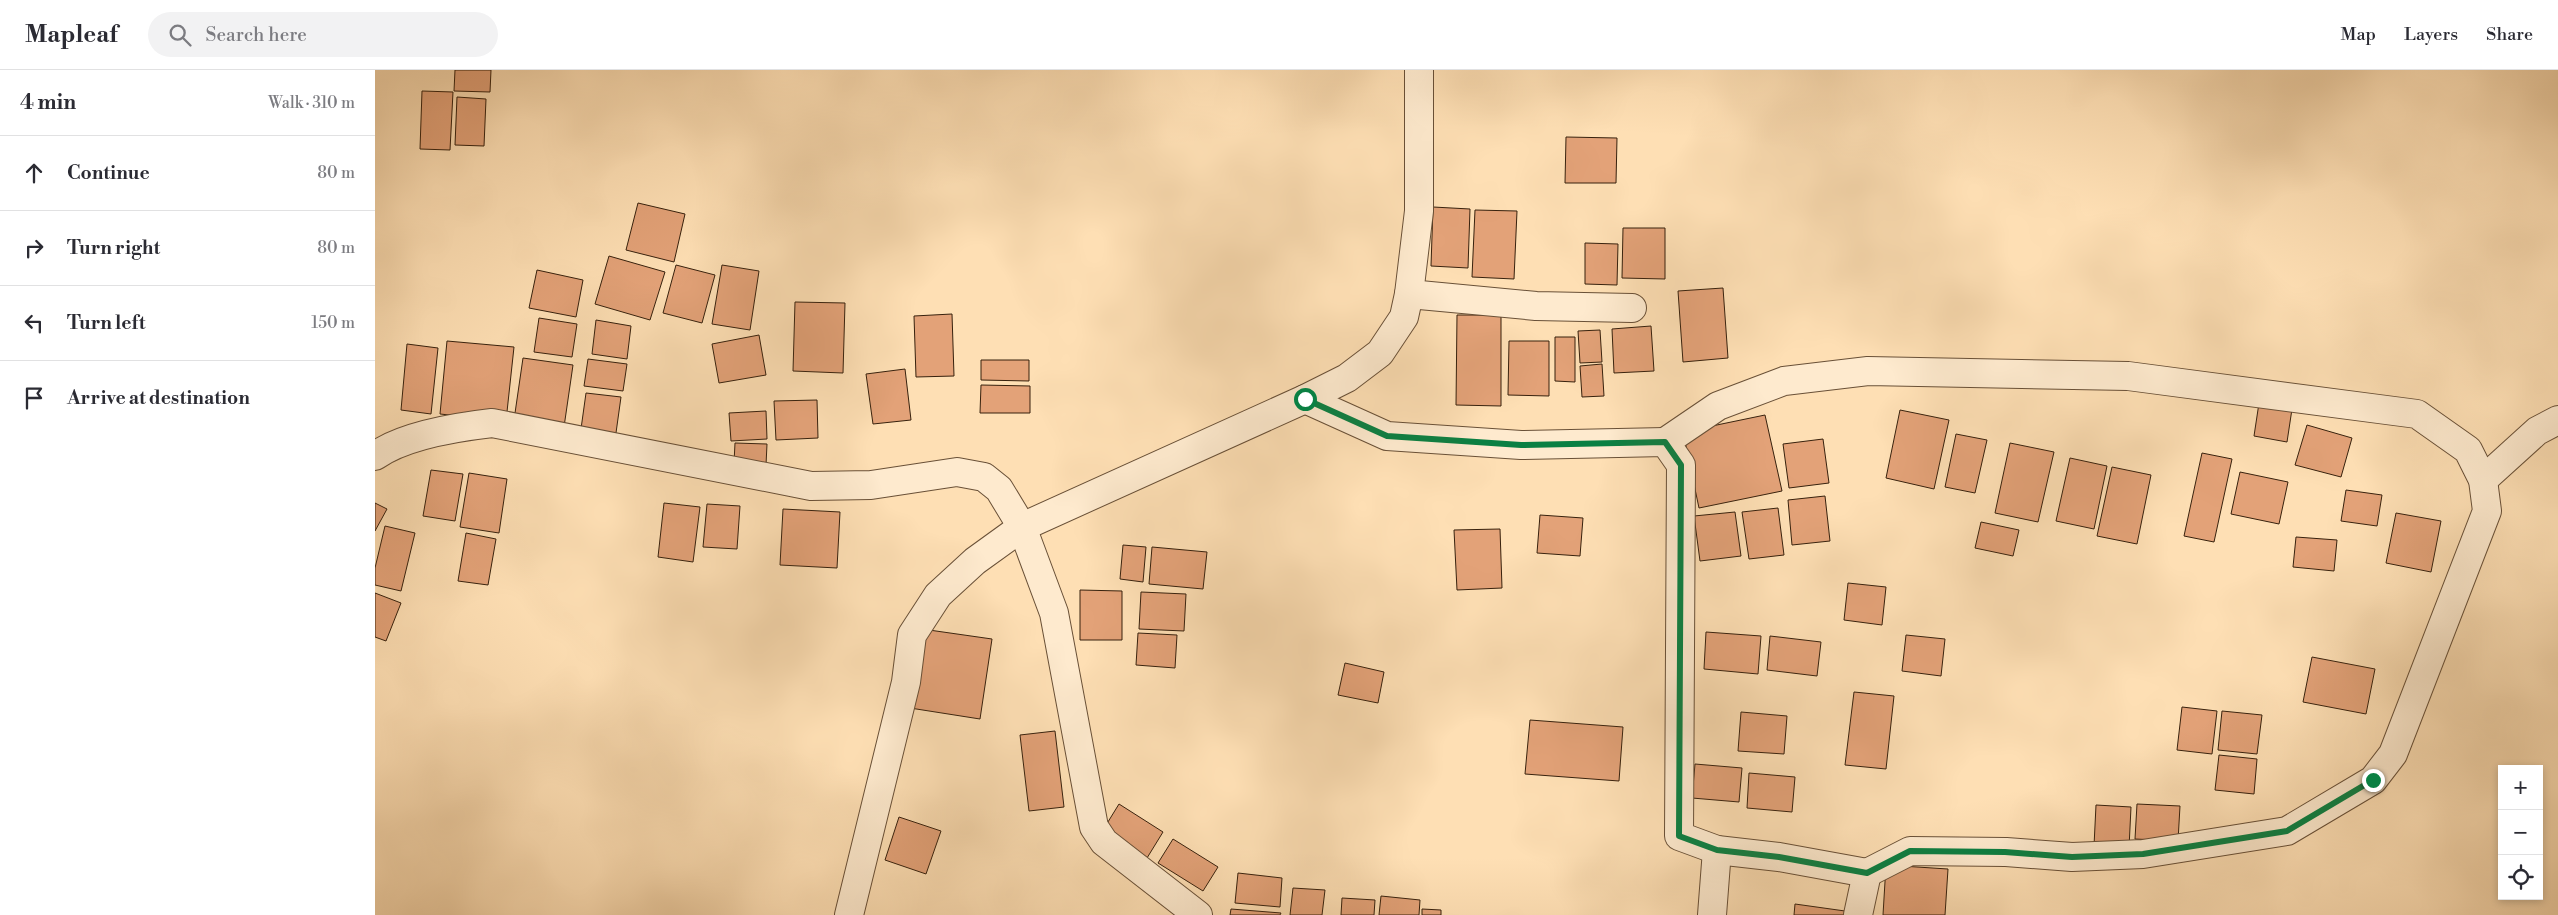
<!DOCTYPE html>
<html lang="en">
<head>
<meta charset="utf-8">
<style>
	body { margin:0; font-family:"Libre Bodoni",serif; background:#f2f2f3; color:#2b2b33 }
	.controls { position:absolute; right:15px; bottom:15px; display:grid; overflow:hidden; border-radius:0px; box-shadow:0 2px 8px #0003 }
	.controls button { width:45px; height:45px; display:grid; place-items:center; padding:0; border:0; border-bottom:1px solid #e1e1e2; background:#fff; color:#2b2b33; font:25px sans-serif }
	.stop { position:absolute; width:15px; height:15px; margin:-11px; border:4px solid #0b8043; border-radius:50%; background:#fff }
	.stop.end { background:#0b8043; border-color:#fff; box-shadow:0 1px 5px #0008 }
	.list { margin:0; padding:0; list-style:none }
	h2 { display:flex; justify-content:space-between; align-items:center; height:65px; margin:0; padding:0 20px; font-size:21px }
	h2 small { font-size:16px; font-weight:400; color:#7c7c81 }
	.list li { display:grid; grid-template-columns:32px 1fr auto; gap:15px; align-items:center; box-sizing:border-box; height:75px; padding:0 20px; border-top:1px solid #e1e1e2 }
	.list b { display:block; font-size:19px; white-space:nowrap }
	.list em { font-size:16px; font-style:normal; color:#7c7c81 }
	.icon { flex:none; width:28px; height:28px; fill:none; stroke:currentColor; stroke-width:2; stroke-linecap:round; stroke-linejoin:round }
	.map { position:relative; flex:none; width:2183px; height:845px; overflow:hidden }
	header { display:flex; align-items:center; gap:30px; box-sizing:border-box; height:70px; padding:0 25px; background:#fff; border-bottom:1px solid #e1e1e2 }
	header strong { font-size:24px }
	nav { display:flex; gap:28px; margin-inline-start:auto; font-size:18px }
	.search { width:350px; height:45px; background:#f2f2f3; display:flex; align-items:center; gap:12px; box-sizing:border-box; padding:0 18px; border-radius:28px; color:#7c7c81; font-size:19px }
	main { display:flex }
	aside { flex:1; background:#fff }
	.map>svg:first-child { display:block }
	.building { fill:#e3a278; stroke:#37210d }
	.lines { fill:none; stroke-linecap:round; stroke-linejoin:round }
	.minor-casing { stroke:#695037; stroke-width:30 }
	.minor { stroke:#feeace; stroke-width:28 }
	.route { stroke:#0b8043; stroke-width:6 }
</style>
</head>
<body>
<header>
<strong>Mapleaf</strong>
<div class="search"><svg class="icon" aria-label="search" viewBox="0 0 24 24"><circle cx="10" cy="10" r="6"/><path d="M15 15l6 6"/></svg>Search here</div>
<nav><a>Map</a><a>Layers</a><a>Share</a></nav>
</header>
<main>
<aside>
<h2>4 min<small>Walk · 310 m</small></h2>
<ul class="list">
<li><svg class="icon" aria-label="ahead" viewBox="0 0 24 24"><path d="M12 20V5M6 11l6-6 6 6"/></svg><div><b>Continue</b></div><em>80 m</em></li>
<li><svg class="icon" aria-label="right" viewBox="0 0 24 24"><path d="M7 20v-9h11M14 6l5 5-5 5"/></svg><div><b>Turn right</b></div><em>80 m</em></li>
<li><svg class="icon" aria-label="left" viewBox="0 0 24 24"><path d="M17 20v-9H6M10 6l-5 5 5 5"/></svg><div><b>Turn left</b></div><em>150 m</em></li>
<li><svg class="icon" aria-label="arrive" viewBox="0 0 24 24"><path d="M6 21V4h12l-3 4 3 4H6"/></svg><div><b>Arrive at destination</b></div></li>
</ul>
</aside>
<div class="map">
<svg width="2183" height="845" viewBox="0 0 2183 845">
	<rect width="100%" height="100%" fill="#fedfb4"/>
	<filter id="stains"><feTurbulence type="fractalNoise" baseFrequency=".004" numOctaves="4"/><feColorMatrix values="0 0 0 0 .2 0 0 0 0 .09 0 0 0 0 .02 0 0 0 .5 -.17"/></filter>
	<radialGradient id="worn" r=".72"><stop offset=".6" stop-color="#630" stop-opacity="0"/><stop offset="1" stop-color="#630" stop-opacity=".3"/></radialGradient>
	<!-- building -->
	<g class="building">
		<polygon points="80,0 116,0 115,22 79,21"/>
		<polygon points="47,21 78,22 75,80 45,79"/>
		<polygon points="82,27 111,29 109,76 80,75"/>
		<polygon points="1191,67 1242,68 1241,113 1190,113"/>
		<polygon points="263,133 310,144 299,192 251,180"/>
		<polygon points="1058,137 1095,139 1093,198 1056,196"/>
		<polygon points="1100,140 1142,141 1139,209 1097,207"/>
		<polygon points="1248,158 1290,158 1290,209 1247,208"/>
		<polygon points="1210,173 1243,174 1242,215 1210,214"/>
		<polygon points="234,186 290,202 275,250 220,234"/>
		<polygon points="301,195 340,205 327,253 288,243"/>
		<polygon points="347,195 384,201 375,260 337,254"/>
		<polygon points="162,200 208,210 201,247 154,238"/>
		<polygon points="1348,218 1353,288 1308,292 1303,221"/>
		<polygon points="420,232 470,233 468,303 418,301"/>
		<polygon points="577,244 579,306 541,307 539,246"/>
		<polygon points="1082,245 1126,245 1126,336 1081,335"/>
		<polygon points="164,248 202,254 197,287 159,282"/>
		<polygon points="221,250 256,256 252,289 217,284"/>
		<polygon points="1276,256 1279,301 1239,303 1237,259"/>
		<polygon points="1225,260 1227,292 1205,293 1203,261"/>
		<polygon points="384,265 391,305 344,313 337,274"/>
		<polygon points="1180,267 1200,267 1200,312 1180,311"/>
		<polygon points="72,271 139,277 131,351 65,344"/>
		<polygon points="1134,271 1174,271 1174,326 1133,325"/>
		<polygon points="32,274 63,278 56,344 26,340"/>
		<polygon points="148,288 198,295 189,357 139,350"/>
		<polygon points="213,289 252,294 248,321 209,316"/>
		<polygon points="606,290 654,290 654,311 606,310"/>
		<polygon points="1227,294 1229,326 1207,327 1205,296"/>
		<polygon points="530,299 536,350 498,354 491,304"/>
		<polygon points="606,315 655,316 655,343 605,343"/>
		<polygon points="211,323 246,327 240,370 205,366"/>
		<polygon points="442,330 443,368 401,370 399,331"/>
		<polygon points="1884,333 1917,339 1912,372 1879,366"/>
		<polygon points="1525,340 1574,350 1559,419 1511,408"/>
		<polygon points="391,341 392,369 356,371 354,343"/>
		<polygon points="1390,345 1407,421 1324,438 1308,362"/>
		<polygon points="1932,355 1977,368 1966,407 1920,395"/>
		<polygon points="1581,364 1612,370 1600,423 1570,417"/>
		<polygon points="1448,369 1454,413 1414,418 1408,374"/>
		<polygon points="360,373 392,374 391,395 359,393"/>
		<polygon points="1635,373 1679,382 1663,452 1620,443"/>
		<polygon points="1827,383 1857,389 1839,472 1809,466"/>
		<polygon points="1695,388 1732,396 1719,459 1681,451"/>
		<polygon points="1737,397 1776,405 1762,474 1722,466"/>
		<polygon points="56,400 88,404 80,451 48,446"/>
		<polygon points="1865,402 1913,412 1904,454 1856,444"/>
		<polygon points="94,403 132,409 124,463 85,457"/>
		<polygon points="1971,420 2007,425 2002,456 1966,451"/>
		<polygon points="1450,426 1455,471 1417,475 1413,430"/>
		<polygon points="0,433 12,439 0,461"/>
		<polygon points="289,433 325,437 318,492 283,487"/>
		<polygon points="332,434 365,436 362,479 328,477"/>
		<polygon points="1403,438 1409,485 1374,489 1367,442"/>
		<polygon points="408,439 465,442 462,498 405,495"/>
		<polygon points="1360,442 1366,486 1325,491 1319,446"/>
		<polygon points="2021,443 2066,451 2056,502 2011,493"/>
		<polygon points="1165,445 1208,448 1205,486 1162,483"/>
		<polygon points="1606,452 1644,460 1638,486 1600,478"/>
		<polygon points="10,456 40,463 26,521 0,515 0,498"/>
		<polygon points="1125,459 1127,518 1082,520 1079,460"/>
		<polygon points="91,463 121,469 113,515 83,511"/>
		<polygon points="1921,467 1962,470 1959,501 1918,497"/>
		<polygon points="748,475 771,477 768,512 745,509"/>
		<polygon points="777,477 832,482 828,519 774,514"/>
		<polygon points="1473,513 1511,517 1507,555 1469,550"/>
		<polygon points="705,520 747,521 747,570 705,570"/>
		<polygon points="766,522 811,524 809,561 764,559"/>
		<polygon points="0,523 26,533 11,571 0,567"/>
		<polygon points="547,559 617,569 605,649 535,638"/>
		<polygon points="1331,562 1386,566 1383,604 1329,599"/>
		<polygon points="763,563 802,565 800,598 761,595"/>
		<polygon points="1531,565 1570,569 1566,606 1527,601"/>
		<polygon points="1395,566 1446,572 1442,606 1392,600"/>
		<polygon points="1937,587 2000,599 1991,644 1928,632"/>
		<polygon points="970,593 1009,602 1003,633 963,625"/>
		<polygon points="1479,622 1519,626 1511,699 1470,695"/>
		<polygon points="1807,637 1842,641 1837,684 1802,680"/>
		<polygon points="1847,641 1887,645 1882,684 1843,680"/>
		<polygon points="1366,642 1412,646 1409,684 1363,681"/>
		<polygon points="1155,650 1248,657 1244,711 1150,704"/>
		<polygon points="680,661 689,737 654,741 645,665"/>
		<polygon points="1844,685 1882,689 1879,724 1840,720"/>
		<polygon points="1320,694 1367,698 1364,732 1317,728"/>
		<polygon points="1374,703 1420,707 1417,742 1372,738"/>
		<polygon points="744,734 788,762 772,788 728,760"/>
		<polygon points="1762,734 1805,736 1803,771 1760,769"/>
		<polygon points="1721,735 1756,737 1754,778 1719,776"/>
		<polygon points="524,747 566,761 551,804 510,790"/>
		<polygon points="798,769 843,797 828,821 783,793"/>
		<polygon points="1511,795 1573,799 1570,845 1508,845"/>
		<polygon points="863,803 907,808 905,837 860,833"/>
		<polygon points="918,818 950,820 947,845 915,845"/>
		<polygon points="1006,826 1045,830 1044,845 1004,845"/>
		<polygon points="967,828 1000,830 999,845 966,845"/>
		<polygon points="1420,834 1470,841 1469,845 1419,845"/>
		<polygon points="856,839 906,843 905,845 855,845"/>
		<polygon points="1047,839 1066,840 1066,845 1047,845"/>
	</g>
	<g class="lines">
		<!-- minor casing -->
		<g class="minor-casing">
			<g id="minor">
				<polyline points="1034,224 1161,236 1257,238"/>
				<polyline points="930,329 1012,366 1146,375 1290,372 1306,395 1304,766 1342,780 1404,787 1492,803 1483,845"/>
				<polyline points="1290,372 1343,336 1409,311 1493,301 1753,306 2042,344 2093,380 2108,410 2112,441 2018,684 1998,710 1912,761 1768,784 1697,787 1631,782 1535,781 1492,803"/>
				<path d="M0 386C29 365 82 357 117 353L436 416 496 415 582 402 609 407 624 419 647 457 679 543 719 757 729 772 823 845"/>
				<polyline points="2108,410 2162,361 2183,350"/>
				<polyline points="474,845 531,612 537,565 563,525 600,491 647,457 930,329 972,308 1005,283 1029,247 1034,224 1044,141 1044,0"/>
				<polyline points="1337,845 1342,780"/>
			</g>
		</g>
		<!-- minor -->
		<use href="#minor" class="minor"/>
	</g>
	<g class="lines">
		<!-- route -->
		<polyline class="route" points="930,329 1012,366 1146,375 1290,372 1306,395 1304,766 1342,780 1404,787 1492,803 1535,781 1630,782 1697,787 1768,784 1912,761 1998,710"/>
	</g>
	<rect width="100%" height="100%" filter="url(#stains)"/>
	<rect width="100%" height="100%" fill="url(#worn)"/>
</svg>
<div class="controls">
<button>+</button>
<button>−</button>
<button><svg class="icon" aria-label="locate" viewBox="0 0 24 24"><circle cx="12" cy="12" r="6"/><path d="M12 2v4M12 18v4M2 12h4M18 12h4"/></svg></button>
</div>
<div class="stop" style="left:930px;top:329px"></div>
<div class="stop end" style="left:1998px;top:710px"></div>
</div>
</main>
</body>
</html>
